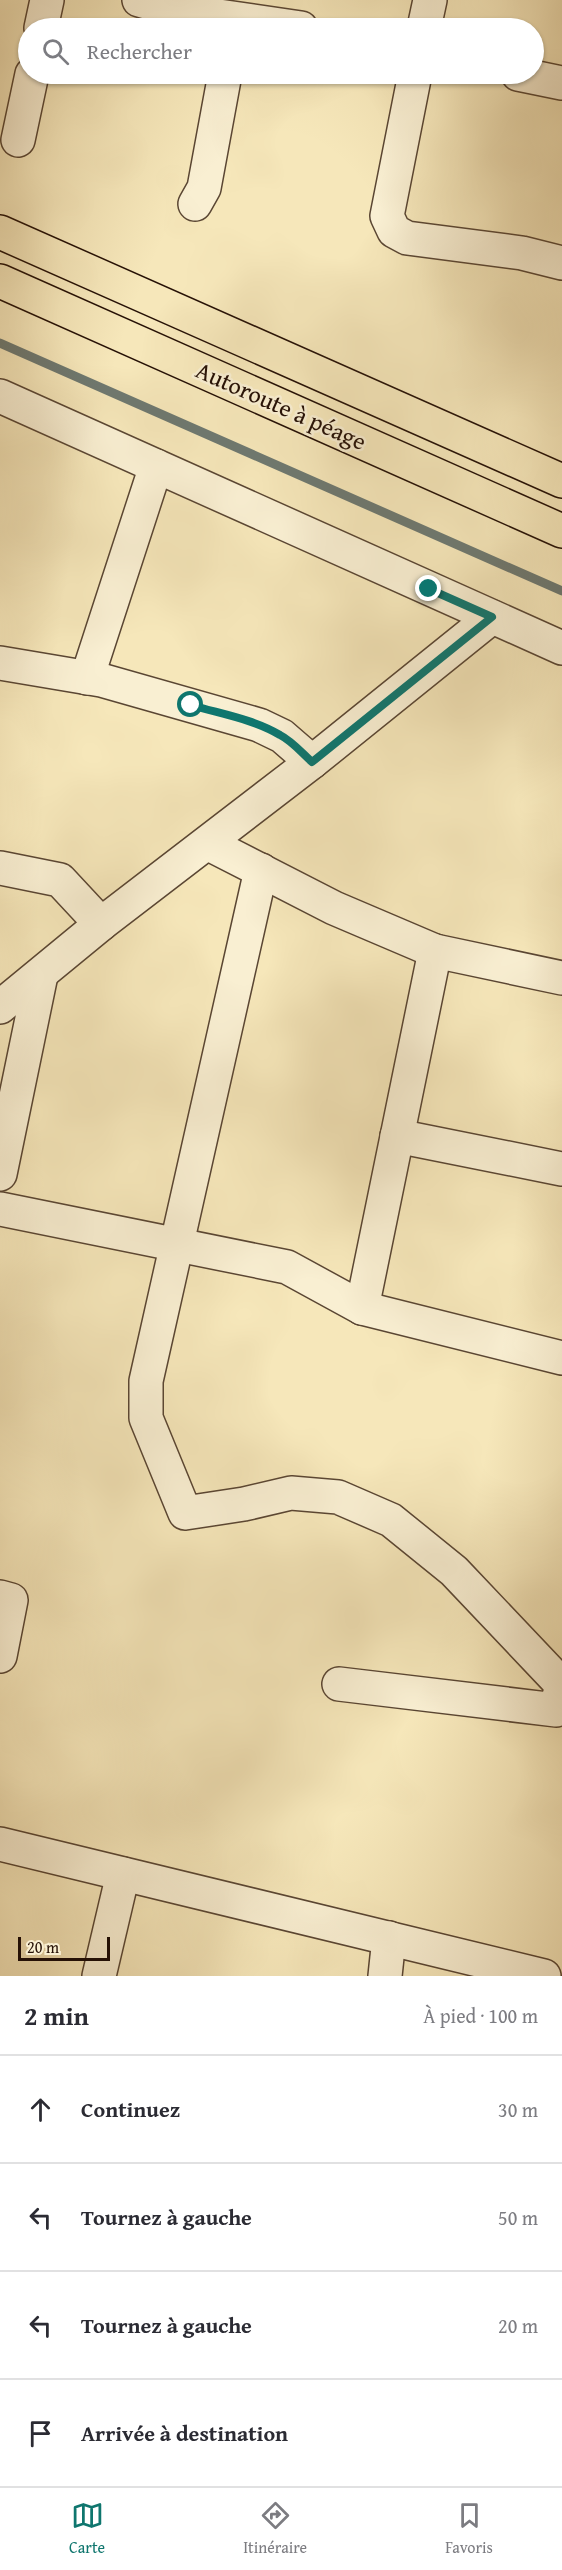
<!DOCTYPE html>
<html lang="fr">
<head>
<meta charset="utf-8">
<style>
	body { margin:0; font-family:"Gentium Book Plus",serif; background:#f7f7f7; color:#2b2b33 }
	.scale { position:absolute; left:18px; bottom:15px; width:92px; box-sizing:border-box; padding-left:6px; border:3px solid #261106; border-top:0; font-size:16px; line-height:21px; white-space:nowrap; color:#261106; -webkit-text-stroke:4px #f9efd2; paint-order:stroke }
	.stop { position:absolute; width:18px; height:18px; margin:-14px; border:4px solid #0f766e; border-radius:50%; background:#fff }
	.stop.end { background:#0f766e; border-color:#fff; box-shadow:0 2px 6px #0008 }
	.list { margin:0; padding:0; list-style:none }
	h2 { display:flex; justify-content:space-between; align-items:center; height:78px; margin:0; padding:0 24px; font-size:26px }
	h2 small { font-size:20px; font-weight:400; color:#7c7c81 }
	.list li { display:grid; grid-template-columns:39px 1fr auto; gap:18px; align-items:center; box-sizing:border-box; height:108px; padding:0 24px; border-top:2px solid #e1e1e2 }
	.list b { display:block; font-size:22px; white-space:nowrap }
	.list em { font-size:20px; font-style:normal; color:#7c7c81 }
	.icon { flex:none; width:33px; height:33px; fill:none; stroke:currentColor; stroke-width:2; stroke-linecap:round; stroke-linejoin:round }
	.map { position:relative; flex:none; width:562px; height:1976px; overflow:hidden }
	.search { position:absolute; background:#fff; box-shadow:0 2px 4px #0004; left:18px; right:18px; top:18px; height:66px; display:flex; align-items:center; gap:15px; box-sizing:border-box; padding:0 21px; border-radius:33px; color:#7c7c81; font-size:22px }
	.sheet { height:510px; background:#fff }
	nav { display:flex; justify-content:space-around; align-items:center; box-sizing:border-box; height:84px; border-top:2px solid #e1e1e2; background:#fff; font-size:16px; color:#7c7c81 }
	nav a { display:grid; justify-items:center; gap:3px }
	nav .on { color:#0f766e }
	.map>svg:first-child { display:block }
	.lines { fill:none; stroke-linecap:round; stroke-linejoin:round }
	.stream { stroke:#6e7971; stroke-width:9 }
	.minor-casing { stroke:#5a4633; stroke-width:36 }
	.highway-casing { stroke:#261106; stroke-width:36 }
	.minor { stroke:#f9efd2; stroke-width:33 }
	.highway { stroke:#f6e7ba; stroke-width:33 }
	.route { stroke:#0f766e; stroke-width:8 }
	.labels { text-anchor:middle; stroke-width:5; stroke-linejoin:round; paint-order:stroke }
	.street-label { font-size:24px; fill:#261106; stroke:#f9efd2 }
</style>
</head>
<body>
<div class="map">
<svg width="562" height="1976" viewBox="0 0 562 1976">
	<rect width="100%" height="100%" fill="#f6e7ba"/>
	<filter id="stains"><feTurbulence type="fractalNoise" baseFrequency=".00333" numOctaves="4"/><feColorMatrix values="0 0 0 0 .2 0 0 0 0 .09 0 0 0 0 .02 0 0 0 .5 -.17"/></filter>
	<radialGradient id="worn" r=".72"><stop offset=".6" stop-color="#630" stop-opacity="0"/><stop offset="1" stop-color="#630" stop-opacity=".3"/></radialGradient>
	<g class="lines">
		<!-- stream -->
		<polyline class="stream" points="0,343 562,591"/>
		<!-- minor casing -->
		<g class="minor-casing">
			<g id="minor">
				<polyline points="139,0 170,9 301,28"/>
				<polyline points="41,28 47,0"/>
				<polyline points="424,28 430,0"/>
				<polyline points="415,74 387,216 394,231 407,238 522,253 562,263"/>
				<polyline points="518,74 562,83"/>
				<polyline points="18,140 32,74"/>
				<polyline points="195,204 204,188 225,74"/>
				<polyline points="0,396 562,648"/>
				<polyline points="0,663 101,680 259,725 282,736 312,762"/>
				<polyline points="87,678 156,466"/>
				<polyline points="209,844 334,908 435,951 562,978"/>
				<polyline points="0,868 60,880 101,924"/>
				<polyline points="261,870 146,1381 146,1418 185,1513 244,1504 291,1493 338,1497 391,1520 454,1571 562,1685"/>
				<polyline points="0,1007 101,924 312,762 492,617"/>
				<polyline points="397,1136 562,1169"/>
				<polyline points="0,1174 41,975"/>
				<polyline points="0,1209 287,1267 362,1308 562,1358"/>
				<polyline points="362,1308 435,951"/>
				<polyline points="0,1597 11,1600 0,1656"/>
				<polyline points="339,1684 556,1710 562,1684"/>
				<polyline points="0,1844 544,1976"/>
				<polyline points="99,1976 123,1874"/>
				<polyline points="385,1976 389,1938"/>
			</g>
		</g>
		<!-- highway casing -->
		<g class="highway-casing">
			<g id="highway">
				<polyline points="0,232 562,481"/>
				<polyline points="0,281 562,531"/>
			</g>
		</g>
		<!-- minor -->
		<use href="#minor" class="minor"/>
		<!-- highway -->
		<use href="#highway" class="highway"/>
	</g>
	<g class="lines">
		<!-- route -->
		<path class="route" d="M191 705C221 714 253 719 280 735 292 741 302 753 312 762L492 617 429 589"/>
	</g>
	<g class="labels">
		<!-- street labels -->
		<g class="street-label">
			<text transform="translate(281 406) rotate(24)" y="8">Autoroute à péage</text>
		</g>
	</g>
	<rect width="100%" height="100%" filter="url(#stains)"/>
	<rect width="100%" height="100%" fill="url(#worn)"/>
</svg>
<div class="scale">20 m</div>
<div class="stop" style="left:191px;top:705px"></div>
<div class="stop end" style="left:429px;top:589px"></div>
<div class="search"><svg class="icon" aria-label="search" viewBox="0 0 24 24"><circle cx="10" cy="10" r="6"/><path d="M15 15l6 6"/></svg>Rechercher</div>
</div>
<section class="sheet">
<h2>2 min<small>À pied · 100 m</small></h2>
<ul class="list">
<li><svg class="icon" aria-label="ahead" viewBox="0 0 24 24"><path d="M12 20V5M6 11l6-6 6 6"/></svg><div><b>Continuez</b></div><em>30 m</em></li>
<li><svg class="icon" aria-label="left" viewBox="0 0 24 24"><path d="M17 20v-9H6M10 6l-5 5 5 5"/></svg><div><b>Tournez à gauche</b></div><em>50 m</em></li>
<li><svg class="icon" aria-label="left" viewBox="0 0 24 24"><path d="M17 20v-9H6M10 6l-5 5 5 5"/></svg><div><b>Tournez à gauche</b></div><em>20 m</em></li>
<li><svg class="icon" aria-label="arrive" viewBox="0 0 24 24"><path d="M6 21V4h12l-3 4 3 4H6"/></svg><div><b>Arrivée à destination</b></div></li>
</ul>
</section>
<nav>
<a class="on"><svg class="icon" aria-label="map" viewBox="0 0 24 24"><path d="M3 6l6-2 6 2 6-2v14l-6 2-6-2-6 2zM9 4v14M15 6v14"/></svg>Carte</a>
<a><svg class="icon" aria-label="directions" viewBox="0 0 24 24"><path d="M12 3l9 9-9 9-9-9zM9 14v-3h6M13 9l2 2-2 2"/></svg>Itinéraire</a>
<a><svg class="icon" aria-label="saved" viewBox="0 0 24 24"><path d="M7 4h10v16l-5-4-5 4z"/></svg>Favoris</a>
</nav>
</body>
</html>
